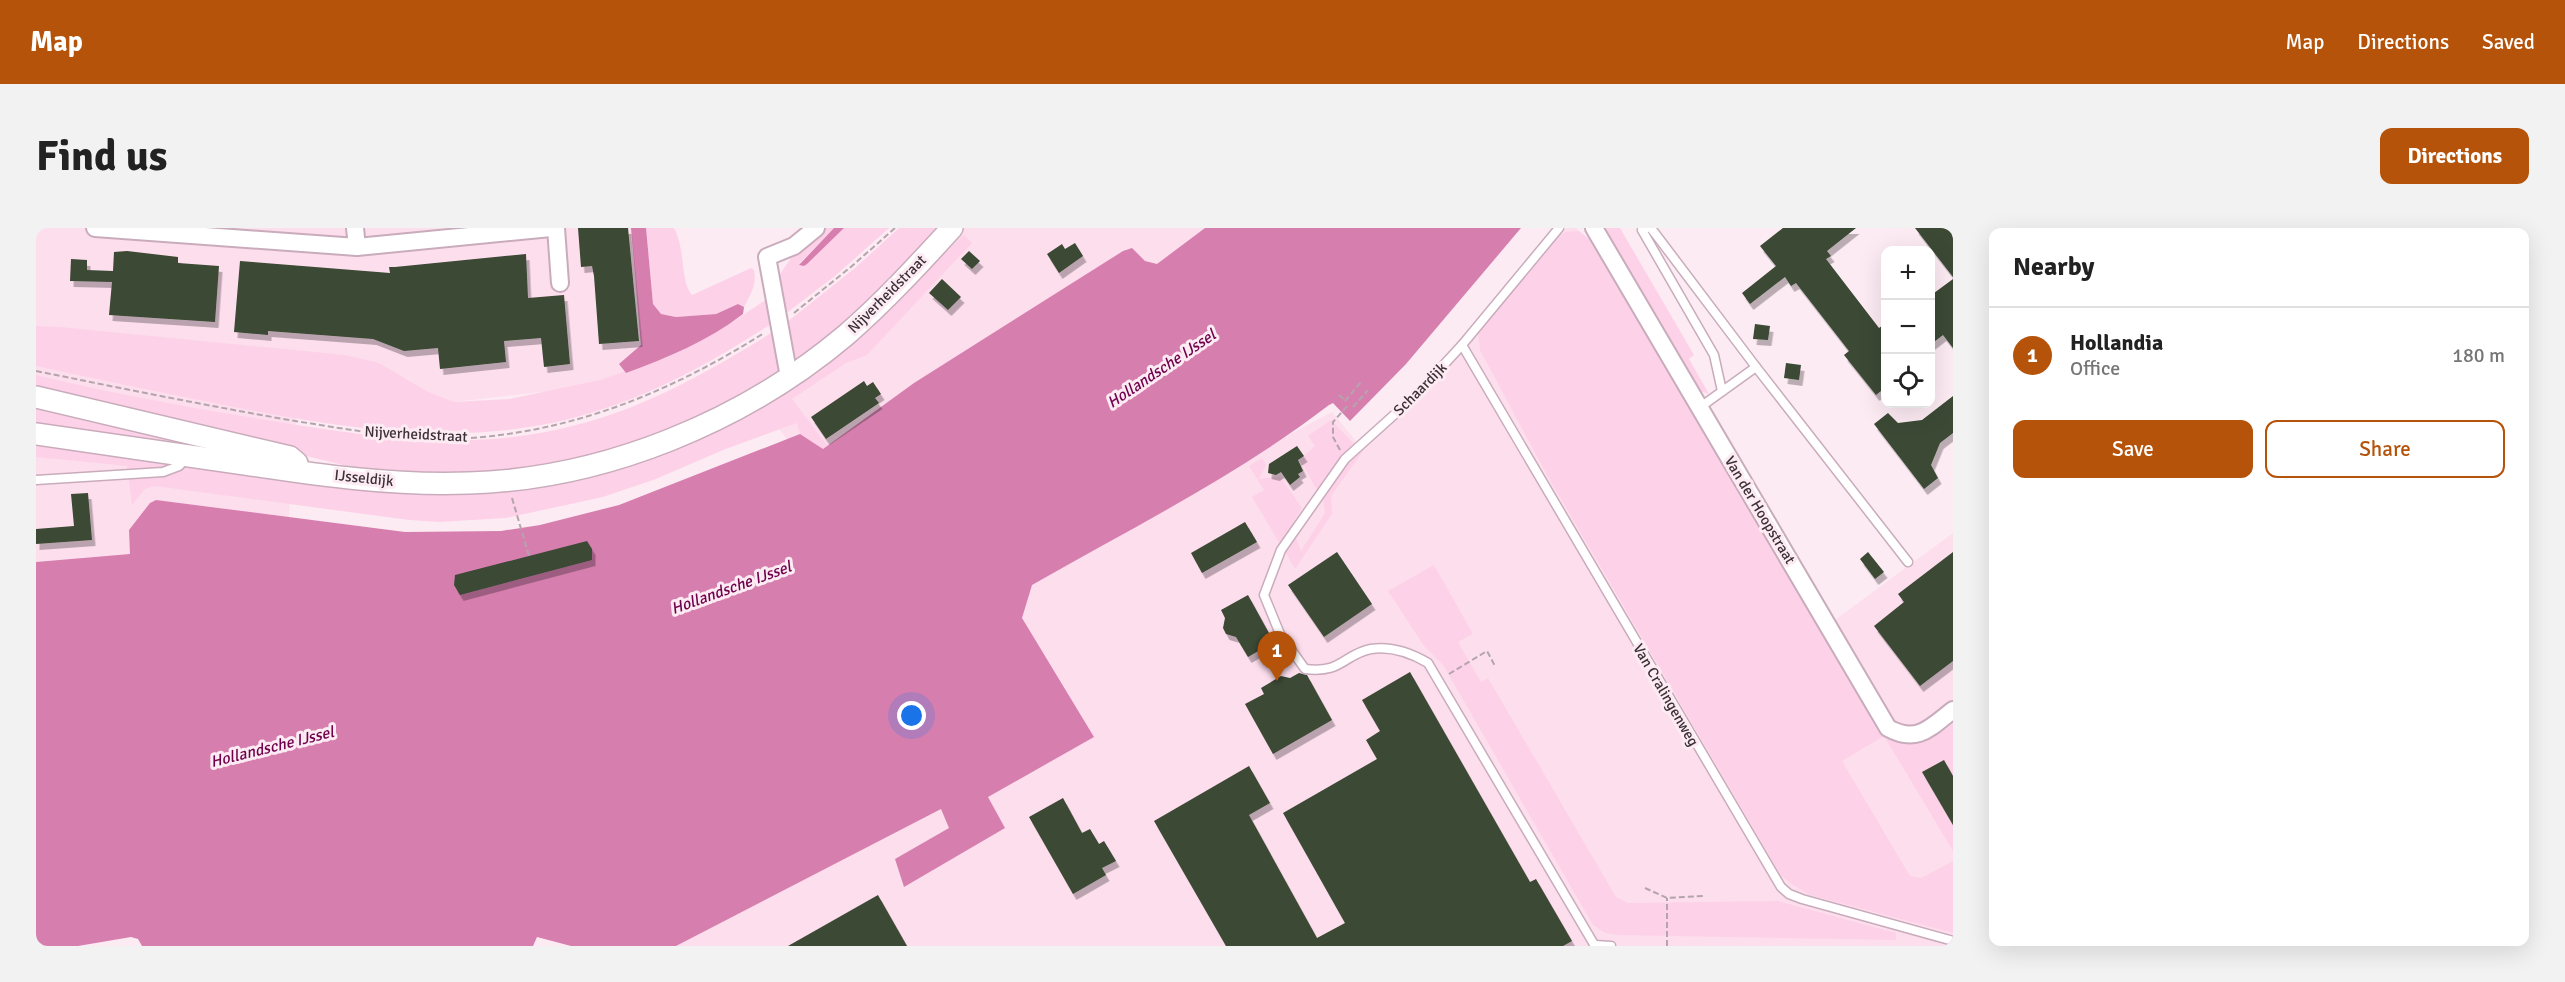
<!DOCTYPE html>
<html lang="en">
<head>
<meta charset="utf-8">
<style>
	body { margin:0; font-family:Signika,sans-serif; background:#f2f2f2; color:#222 }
	.controls { position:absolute; right:18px; top:18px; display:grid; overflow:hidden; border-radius:12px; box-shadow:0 6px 24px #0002 }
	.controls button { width:54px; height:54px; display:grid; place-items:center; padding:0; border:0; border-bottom:2px solid #e0e0e0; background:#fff; color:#222; font:30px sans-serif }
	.you { position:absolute; left:876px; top:488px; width:21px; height:21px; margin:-15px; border:4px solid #fff; border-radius:50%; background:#1a73e8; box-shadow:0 0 0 9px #1a73e833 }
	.badge { display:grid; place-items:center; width:39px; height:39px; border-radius:50%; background:#b45309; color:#fff; font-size:20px; font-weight:700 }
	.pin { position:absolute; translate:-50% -50px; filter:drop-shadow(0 2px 3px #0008) }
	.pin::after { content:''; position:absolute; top:32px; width:21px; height:18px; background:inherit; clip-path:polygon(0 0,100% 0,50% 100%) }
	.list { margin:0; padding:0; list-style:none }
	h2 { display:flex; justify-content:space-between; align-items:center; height:78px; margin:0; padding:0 24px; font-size:26px }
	h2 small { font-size:20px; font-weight:400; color:#767676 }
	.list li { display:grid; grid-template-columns:39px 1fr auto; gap:18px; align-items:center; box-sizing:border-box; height:96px; padding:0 24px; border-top:2px solid #e0e0e0 }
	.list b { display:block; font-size:22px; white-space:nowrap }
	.list p { margin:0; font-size:20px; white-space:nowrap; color:#767676 }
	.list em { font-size:20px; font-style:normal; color:#767676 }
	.actions { display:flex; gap:12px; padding:18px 24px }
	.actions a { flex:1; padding:14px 0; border:2px solid #b45309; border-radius:12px; text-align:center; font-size:21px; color:#b45309 }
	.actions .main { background:#b45309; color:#fff }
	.icon { flex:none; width:33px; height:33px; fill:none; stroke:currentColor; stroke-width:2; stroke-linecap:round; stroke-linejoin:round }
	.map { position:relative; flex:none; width:1917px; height:718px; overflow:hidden; border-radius:12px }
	header { display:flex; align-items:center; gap:36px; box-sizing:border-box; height:84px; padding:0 30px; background:#b45309; color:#fff }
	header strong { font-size:28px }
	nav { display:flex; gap:33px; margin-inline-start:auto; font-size:21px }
	.intro { display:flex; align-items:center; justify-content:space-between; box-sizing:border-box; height:144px; padding:0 36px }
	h1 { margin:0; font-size:42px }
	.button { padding:15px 27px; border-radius:12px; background:#b45309; color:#fff; font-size:21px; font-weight:700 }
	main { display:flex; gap:36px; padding:0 36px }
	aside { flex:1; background:#fff; border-radius:12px; box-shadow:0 6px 24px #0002 }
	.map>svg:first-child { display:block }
	.built { fill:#fddeed }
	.green { fill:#fdd2e8 }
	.water { fill:#d67faf }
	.building { fill:#3a4834; filter:url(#shadow) }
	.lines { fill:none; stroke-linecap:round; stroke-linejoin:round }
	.service-casing { stroke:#c9acbb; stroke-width:11 }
	.minor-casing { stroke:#c9acbb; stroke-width:20 }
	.tertiary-casing { stroke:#c9acbb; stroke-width:24 }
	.path { stroke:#b4a4ac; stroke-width:2; stroke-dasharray:6 3; stroke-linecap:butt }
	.service { stroke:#fff; stroke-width:8 }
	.minor { stroke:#fff; stroke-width:16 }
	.tertiary { stroke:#fff; stroke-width:21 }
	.labels { text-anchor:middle; stroke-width:6; stroke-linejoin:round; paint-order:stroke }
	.street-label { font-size:15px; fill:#3b3036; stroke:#fdebf3 }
	.water-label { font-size:16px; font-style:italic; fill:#6f004c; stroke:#fdebf3 }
</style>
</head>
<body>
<header>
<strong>Map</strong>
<nav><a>Map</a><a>Directions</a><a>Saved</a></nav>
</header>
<div class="intro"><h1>Find us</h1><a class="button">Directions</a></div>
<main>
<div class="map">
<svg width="1917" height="718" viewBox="0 0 1917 718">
	<defs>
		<filter id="shadow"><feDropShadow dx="3.5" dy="6" stdDeviation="0" flood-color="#0004"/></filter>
	</defs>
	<rect width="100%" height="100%" fill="#fdebf3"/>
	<!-- built -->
	<g class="built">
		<polygon points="0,0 625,0 635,63 615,140 565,157 418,174 265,127 250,326 0,341"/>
		<polygon points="928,0 1197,0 779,250 722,172 818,123"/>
		<polygon points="1523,0 1541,0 1792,397 1917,305 1917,718 614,718 974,387 987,347 1296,184 1320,213 1326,211 1425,118"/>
	</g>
	<!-- green -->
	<g class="green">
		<path d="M610 0H638C650 22 644 54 656 67L715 40 718 42C721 56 715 66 708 79L702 76 680 86 640 89 625 86 617 76Z"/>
		<polygon points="788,0 798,0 764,35 768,38 808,0 853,0 799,48 744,90 740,52 757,27"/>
		<polygon points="863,0 905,0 827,83 763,134 757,133 746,98 819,40"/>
		<polygon points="1565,0 1584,0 1658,127 1653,131 1673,166 1661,162"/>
		<path d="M1543 3 1557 14 1837 489C1869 503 1885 520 1917 496V623L1848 508 1806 533 1874 648 1885 650 1917 633V705L1774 667 1754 655 1744 646 1512 249 1444 122 1442 104 1522 9 1529 4Z"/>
		<polygon points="928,7 936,15 831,127 810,135 756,171 792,218 787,221 764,206 761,195 687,222 620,251 567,269 470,290 403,294 373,292 118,258 109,261 96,277 91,238 0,229 0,214 370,266 435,265 582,236 826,100"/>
		<path d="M734 69 738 94C674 136 605 174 529 192 412 220 294 198 178 175 119 163 59 151 0 138V98L24 99 309 127 343 135 392 164 418 174 473 171 564 152 631 129 695 95Z"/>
		<path d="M740 102 747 136 743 147 665 191 578 223 475 244 347 247 0 161V147C78 166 157 180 236 193 349 211 445 226 558 192 624 172 682 138 740 102Z"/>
		<polygon points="0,175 205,225 0,201"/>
		<polygon points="1295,192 1319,217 1301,235 1281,262 1264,232 1279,218 1272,208"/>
		<polygon points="1327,223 1295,268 1296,286 1259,341 1249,323 1259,307 1265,323 1289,285 1287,270 1316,231"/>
		<polygon points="1226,230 1230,237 1223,251 1244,248 1266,280 1244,316 1216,269 1228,262 1213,238"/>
		<polygon points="1398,337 1437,406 1422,414 1445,454 1452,450 1580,669 1592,675 1742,673 1860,705 1860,712 1581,707 1569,705 1557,697 1407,437 1388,418 1352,363"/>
	</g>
	<!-- water -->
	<g class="water">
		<path d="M595 0H610L617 76 625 86 640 89 680 86 702 76 708 79 707 86C672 113 631 130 590 145L583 136 605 117Z"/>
		<polygon points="798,0 808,0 771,36 768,38 763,37"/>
		<path d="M1169 0H1485L1370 136 1314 193 1297 175 1293 177C1202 247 1096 300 996 357L986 390 1058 509 952 569 969 600 868 659 859 631 913 600 905 581 640 718H535L501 709 497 718H106L102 711 95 709 42 718H0V334L94 326 93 302 114 275 120 272 369 304 465 303 504 297 583 277 764 206 787 221 878 155 1087 23 1096 20 1109 33 1121 36Z"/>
	</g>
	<!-- building -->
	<g class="building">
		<polygon points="542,0 592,0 603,113 563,116 558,48 556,38 545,39"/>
		<polygon points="1747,0 1820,0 1791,23 1795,28 1790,31 1843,100 1850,95 1850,159 1840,167 1808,127 1813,123 1760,55 1755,58 1749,49 1714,76 1706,65 1740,38 1724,18"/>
		<polygon points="1879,0 1917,0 1917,49"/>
		<polygon points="1039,15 1047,28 1023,45 1011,26 1026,16 1029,21"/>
		<polygon points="91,23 142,29 142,35 183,38 179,94 73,87 76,54 34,53 35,31 51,32 51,42 77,43 78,24"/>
		<polygon points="933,23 944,33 936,41 925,31"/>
		<polygon points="490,26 492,70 528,67 534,136 508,139 505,110 468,113 470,134 404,141 402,120 368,123 337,111 232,103 232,107 198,104 204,33 354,45 353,39 359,39"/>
		<polygon points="906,51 925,69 912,82 893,65"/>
		<polygon points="1917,51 1917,120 1907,107 1894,117 1894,68"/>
		<polygon points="1719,96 1734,98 1732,112 1717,111"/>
		<polygon points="1750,135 1765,137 1763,152 1748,150"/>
		<polygon points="828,153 831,158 837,154 845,166 839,170 843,175 790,211 775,189"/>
		<polygon points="1917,168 1917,205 1904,215 1895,237 1902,250 1888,261 1838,196 1852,185 1862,195 1886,192"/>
		<polygon points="1261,218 1268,228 1262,232 1267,243 1262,246 1264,249 1254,257 1245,244 1240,247 1232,245 1233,236"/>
		<polygon points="52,265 56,312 0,316 0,301 38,298 35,266"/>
		<polygon points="1209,294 1221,314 1166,345 1155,325"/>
		<polygon points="551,313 556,321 556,332 424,367 418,357 419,347"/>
		<polygon points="1301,324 1336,376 1288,409 1252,357"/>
		<polygon points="1832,324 1848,344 1839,351 1824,331"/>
		<polygon points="1917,324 1917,433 1884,458 1838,398 1868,374 1862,366"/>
		<polygon points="1212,367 1238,414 1212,429 1200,409 1190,406 1187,400 1189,390 1185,382"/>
		<polygon points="1374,444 1494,654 1500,651 1536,713 1527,718 1190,718 1118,593 1213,538 1234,575 1213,587 1281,710 1309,695 1247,585 1341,531 1330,512 1344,503 1326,472"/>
		<polygon points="1263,445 1271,447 1296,492 1237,526 1209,476 1228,466 1225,460 1245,448 1254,450"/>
		<polygon points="1908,532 1917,548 1917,597 1886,544"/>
		<polygon points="1027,570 1046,605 1054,601 1063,616 1068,613 1080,633 1066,640 1070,647 1037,666 993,589"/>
		<polygon points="842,667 871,718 752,718"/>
	</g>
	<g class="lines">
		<!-- service casing -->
		<g class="service-casing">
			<g id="service">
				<path d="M1523 0 1426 117 1379 168 1309 231 1245 322 1228 367 1244 406 1269 441C1306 446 1308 426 1335 421 1355 418 1375 425 1392 435L1559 718"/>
				<polyline points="1611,0 1606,2 1678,127 1686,163"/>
				<polyline points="1615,0 1720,139 1872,334"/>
				<polyline points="1426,117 1745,659 1753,666 1766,671 1917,713"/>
				<polyline points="1663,180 1720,139"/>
				<polyline points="0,252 127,244 143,238 151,230"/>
				<polyline points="1559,717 1575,718"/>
			</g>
		</g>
		<!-- minor casing -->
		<g class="minor-casing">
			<g id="minor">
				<polyline points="59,0 321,19 515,0"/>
				<polyline points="319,0 321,19"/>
				<polyline points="520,0 524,55"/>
				<path d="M1558 0 1852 500C1881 516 1894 500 1917 482"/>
				<polyline points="753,149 731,29 758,18 780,0"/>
			</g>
		</g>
		<!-- tertiary casing -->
		<g class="tertiary-casing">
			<g id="tertiary">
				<polyline points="0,169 254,229 261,235"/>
				<path d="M0 206C70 216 139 226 209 236 283 247 358 258 433 255 568 251 707 194 810 107 848 74 882 37 916 0"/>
			</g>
		</g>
		<!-- path -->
		<g class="path">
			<polyline points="758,85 816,38 859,0"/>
			<path d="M0 143C84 160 168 177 253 192 317 202 382 215 447 209 550 199 641 160 728 105"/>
			<polyline points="1303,167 1310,173"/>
			<polyline points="1309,173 1325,154"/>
			<polyline points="1317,179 1332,162"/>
			<polyline points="1304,222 1297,209 1297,194 1313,176"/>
			<polyline points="476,270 493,328"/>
			<polyline points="1413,446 1451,423 1459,438"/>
			<polyline points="1609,660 1631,670 1667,668"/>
			<polyline points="1631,718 1631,670"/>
		</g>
		<!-- service -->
		<use href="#service" class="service"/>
		<!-- minor -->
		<use href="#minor" class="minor"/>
		<!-- tertiary -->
		<use href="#tertiary" class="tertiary"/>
	</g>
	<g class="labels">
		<!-- street labels -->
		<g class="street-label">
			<text transform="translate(851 66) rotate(-45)" y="5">Nijverheidstraat</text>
			<text transform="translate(1384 161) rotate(-45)" y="5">Schaardijk</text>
			<text transform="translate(380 206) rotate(3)" y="5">Nijverheidstraat</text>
			<text transform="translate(328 250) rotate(6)" y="5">IJsseldijk</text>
			<text transform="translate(1724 282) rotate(59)" y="5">Van der Hoopstraat</text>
			<text transform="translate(1630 467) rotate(60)" y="5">Van Cralingenweg</text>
		</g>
		<!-- water labels -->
		<g class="water-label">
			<text transform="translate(1125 140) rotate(-34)" y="6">Hollandsche IJssel</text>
			<text transform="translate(695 359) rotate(-20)" y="6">Hollandsche IJssel</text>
			<text transform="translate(236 518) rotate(-14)" y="6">Hollandsche IJssel</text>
		</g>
	</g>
</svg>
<div class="controls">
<button>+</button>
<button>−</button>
<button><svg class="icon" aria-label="locate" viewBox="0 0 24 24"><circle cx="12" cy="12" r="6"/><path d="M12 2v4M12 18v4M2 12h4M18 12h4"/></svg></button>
</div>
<div class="you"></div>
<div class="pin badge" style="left:1241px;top:453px">1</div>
</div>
<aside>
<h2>Nearby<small></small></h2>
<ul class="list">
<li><span class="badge">1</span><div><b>Hollandia</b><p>Office</p></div><em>180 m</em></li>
</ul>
<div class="actions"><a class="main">Save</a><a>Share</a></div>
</aside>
</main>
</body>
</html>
